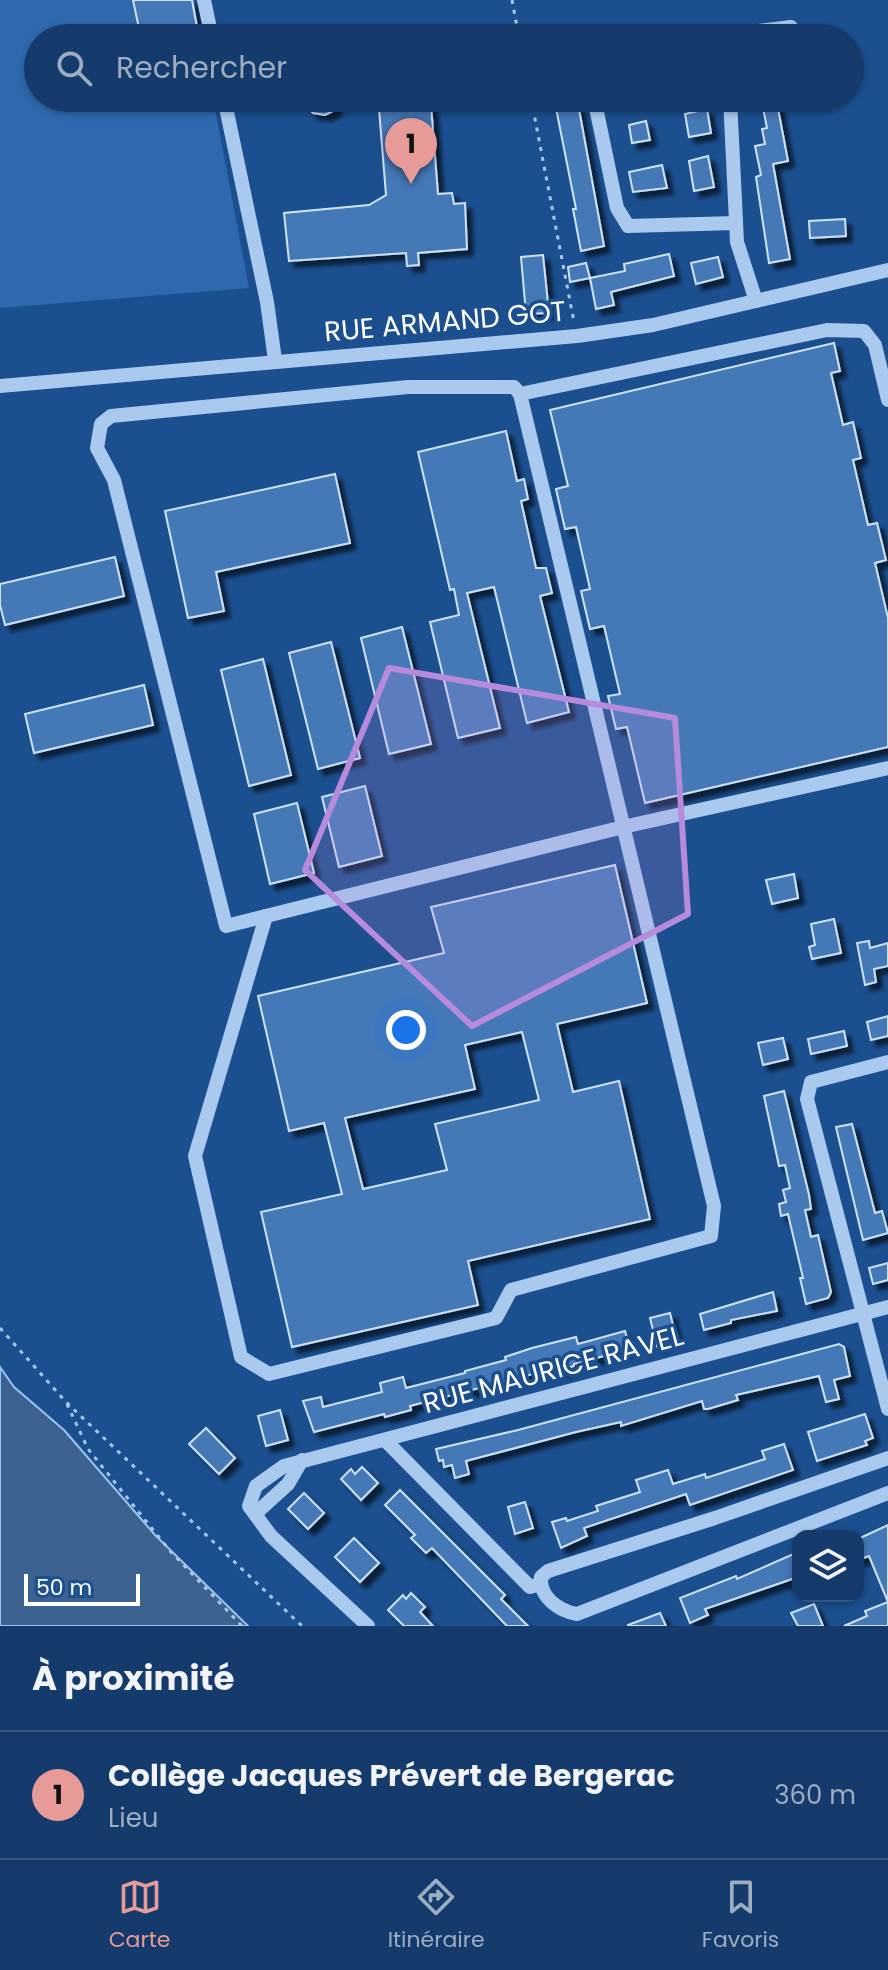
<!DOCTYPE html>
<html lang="fr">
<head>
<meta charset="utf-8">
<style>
	body { margin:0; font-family:Poppins,sans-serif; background:#1d4271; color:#f1f3f6 }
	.controls { position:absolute; right:24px; bottom:24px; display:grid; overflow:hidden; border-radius:16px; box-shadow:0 2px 6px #0004 }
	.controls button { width:72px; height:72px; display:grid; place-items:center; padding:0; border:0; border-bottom:2px solid #33557e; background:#143b6b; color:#f1f3f6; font:40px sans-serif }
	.scale { position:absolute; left:24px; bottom:20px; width:116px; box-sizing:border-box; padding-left:8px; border:4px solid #fff; border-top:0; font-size:22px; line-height:28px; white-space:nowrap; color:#fff; -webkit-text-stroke:6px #1b4f8f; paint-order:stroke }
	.you { position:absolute; left:406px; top:1030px; width:28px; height:28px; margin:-20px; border:6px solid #fff; border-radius:50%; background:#1a73e8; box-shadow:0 0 0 12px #1a73e833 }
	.badge { display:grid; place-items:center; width:52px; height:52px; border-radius:50%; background:#e69b98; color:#111; font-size:26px; font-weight:700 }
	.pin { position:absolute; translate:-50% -66px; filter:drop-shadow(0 2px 4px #0008) }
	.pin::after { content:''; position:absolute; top:42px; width:28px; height:24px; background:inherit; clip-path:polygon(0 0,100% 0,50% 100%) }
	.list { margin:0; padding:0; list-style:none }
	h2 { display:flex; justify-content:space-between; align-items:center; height:104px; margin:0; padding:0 32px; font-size:34px }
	h2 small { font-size:26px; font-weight:400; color:#9dadc1 }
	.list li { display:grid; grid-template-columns:52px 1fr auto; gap:24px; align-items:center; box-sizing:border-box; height:128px; padding:0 32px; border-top:2px solid #33557e }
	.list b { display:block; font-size:30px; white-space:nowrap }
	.list p { margin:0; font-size:26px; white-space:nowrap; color:#9dadc1 }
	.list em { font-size:26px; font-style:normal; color:#9dadc1 }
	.icon { flex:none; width:44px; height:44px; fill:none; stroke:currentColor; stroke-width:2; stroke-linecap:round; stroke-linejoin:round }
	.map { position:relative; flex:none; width:888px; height:1626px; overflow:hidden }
	.search { position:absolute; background:#143b6b; box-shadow:0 2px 6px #0004; left:24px; right:24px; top:24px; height:88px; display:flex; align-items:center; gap:20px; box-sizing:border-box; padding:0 28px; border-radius:44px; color:#9dadc1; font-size:30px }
	.sheet { height:232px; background:#143b6b }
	nav { display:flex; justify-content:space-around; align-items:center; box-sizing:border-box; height:112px; border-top:2px solid #33557e; background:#143b6b; font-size:22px; color:#9dadc1 }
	nav a { display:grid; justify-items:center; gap:4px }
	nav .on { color:#e69b98 }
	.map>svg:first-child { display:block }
	.green { fill:#2e69ad }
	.water { fill:#3c6290; stroke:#9cc4f0; stroke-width:2 }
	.building { fill:#4478b7; stroke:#cfe3fa; stroke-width:2; fill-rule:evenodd; filter:url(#shadow) }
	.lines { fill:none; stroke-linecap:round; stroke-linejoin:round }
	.path { stroke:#a9c9ee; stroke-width:3; stroke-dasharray:4 6; stroke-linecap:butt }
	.minor { stroke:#a9c9ee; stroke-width:14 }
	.marked { fill:#b68bdc; fill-opacity:0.2; stroke:#b68bdc; stroke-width:6; stroke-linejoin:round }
	.labels { text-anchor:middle; stroke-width:7; stroke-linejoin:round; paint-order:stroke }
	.street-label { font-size:28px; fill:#fff; stroke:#1b4f8f }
</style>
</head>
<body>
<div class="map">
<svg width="888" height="1626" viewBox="0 0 888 1626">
	<defs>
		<filter id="shadow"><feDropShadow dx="6" dy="6" stdDeviation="2" flood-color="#0009"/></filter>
	</defs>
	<rect width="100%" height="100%" fill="#1b4f8f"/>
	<!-- green -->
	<polygon class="green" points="0,0 194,0 202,38 38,38 38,98 213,98 249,288 0,308"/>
	<!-- water -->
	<polygon class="water" points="0,1367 14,1387 64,1430 155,1535 248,1626 0,1626"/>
	<!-- building -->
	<g class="building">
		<polygon points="133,0 192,0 199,38 141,38"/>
		<polygon points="300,98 339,98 335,110 325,115 313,113"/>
		<polygon points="554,98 577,98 604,246 581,251 573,209 576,209"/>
		<polygon points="761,98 776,98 788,161 773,164 790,259 769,263 756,177 761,175 755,146 765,144 762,129 767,128"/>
		<polygon points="431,105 438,194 452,193 454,204 465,203 467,249 418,253 419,265 407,266 406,253 289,261 284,213 369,205 386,195 379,109"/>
		<polygon points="707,109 711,133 689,137 685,114"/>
		<polygon points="646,121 650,140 632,143 629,125"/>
		<polygon points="708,156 714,187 694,191 689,161"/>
		<polygon points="662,165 667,188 633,192 629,172"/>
		<polygon points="845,219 846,236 810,238 809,221"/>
		<polygon points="669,254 674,276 611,292 614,305 596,309 590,278 625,271 624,264"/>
		<polygon points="543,255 549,313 526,314 521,257"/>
		<polygon points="718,257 723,277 696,284 691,263"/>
		<polygon points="586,263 590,278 570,282 568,267"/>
		<polygon points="834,343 840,371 831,373 843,425 853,422 861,458 853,460 868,525 877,523 886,560 875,563 888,618 888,747 645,803 627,727 616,729 608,696 620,694 604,626 590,629 581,591 590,589 576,527 565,529 556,489 568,486 550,410"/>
		<polygon points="506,431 517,481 524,479 528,499 521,501 536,568 546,568 552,593 540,596 569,712 527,723 494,587 467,593 500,728 458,738 430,622 459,615 454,589 450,590 418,452"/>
		<polygon points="335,474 350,543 216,572 224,611 188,618 165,511"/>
		<polygon points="115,557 124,596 5,625 0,605 0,584"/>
		<polygon points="402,627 431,744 389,754 361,638"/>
		<polygon points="331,642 360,758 318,769 289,653"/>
		<polygon points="263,659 291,775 249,786 221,670"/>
		<polygon points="144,685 153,725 34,753 25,714"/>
		<polygon points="365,786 382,856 339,867 322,797"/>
		<polygon points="297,803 314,873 270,884 254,814"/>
		<path d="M615 865 647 1003 557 1024 573 1092 619 1081 650 1219 468 1261 478 1305 292 1347 261 1212 342 1194 324 1123 289 1131 258 996 444 953 431 907ZM522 1032 539 1100 435 1124 447 1170 363 1189 345 1118 475 1089 465 1045Z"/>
		<polygon points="794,874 798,898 772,904 766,880"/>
		<polygon points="834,919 841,953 812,959 809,947 815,945 811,924"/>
		<polygon points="869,941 870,948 888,943 888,966 874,969 876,982 865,985 857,943"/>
		<polygon points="888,1016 888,1036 871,1040 867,1022"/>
		<polygon points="844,1031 847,1046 811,1054 808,1039"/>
		<polygon points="783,1038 788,1059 763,1065 758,1043"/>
		<polygon points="784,1091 809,1195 811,1209 805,1210 811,1237 818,1235 831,1292 828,1298 806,1304 800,1278 803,1278 788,1214 781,1216 779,1204 786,1202 783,1190 790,1188 785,1165 779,1166 764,1096"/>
		<polygon points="852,1124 875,1213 882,1211 888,1233 863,1240 836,1127"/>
		<polygon points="888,1263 888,1280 873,1284 869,1268"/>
		<polygon points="773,1292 777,1311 731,1320 731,1323 704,1330 700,1314"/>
		<polygon points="670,1313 676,1337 657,1346 650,1318"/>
		<polygon points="625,1331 630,1349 574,1364 574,1366 561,1370 560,1367 410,1406 411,1410 385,1417 384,1414 314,1432 303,1401 321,1397 323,1407 382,1392 380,1383 403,1377 406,1388 465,1373 465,1371 506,1360 505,1357 532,1348 576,1337 578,1344"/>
		<polygon points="839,1344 844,1347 850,1376 834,1380 839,1399 826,1402 819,1376 736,1395 738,1400 708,1409 704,1409 702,1401 621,1426 621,1422 576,1432 466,1461 469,1474 455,1478 452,1465 444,1467 443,1460 439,1461 436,1449 518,1430"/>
		<polygon points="280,1410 288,1440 266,1446 258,1416"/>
		<polygon points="865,1414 873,1438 865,1441 867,1445 817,1461 808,1432"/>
		<polygon points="206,1428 235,1458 219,1474 189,1444"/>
		<polygon points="784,1444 793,1470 690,1505 686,1494 584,1528 587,1536 561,1548 552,1522 566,1518 567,1521 598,1511 596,1506 640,1492 636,1480 668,1470 673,1484 705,1474 706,1478 765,1459 762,1451"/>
		<polygon points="362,1467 378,1483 361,1500 341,1479 351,1469 355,1474"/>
		<polygon points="400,1490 505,1595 501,1599 528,1626 507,1626 432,1548 426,1553 411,1538 415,1535 385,1505"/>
		<polygon points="304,1493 324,1513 308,1529 288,1509"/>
		<polygon points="525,1502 533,1528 515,1534 508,1507"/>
		<polygon points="888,1525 888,1602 869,1556 858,1560 858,1539"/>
		<polygon points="354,1538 379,1563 360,1582 335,1557"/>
		<polygon points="798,1552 798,1577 705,1609 708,1615 690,1623 680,1598 736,1576 737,1579"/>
		<polygon points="411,1593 425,1607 420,1612 433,1626 404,1626 388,1610 403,1595 406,1599"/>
		<polygon points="888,1602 888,1626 844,1626 867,1616 865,1611"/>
		<polygon points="814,1604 823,1626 798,1626 791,1613"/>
		<polygon points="660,1613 666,1626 628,1626 628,1625"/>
	</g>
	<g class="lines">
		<!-- path -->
		<g class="path">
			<polyline points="512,0 519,38"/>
			<polyline points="531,98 574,322"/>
			<polyline points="0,1328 66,1402 302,1626"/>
			<polyline points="67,1404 88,1449 171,1552 242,1626"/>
		</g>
		<!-- minor -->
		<g class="minor">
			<polyline points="204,0 212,38"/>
			<polyline points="727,35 791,27"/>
			<polyline points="706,38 727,35 727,38"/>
			<polyline points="224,98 267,302 275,360"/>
			<polyline points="594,98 617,208 628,226 735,223"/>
			<polyline points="730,98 737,242 756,301"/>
			<polyline points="0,386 577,336 653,325 888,270"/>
			<polyline points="888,400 875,345 864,331 827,330 520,394 514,387 408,387 111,416 101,424 97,448 114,480 226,926 623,827 888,768"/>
			<polyline points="266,916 195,1156 241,1357 269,1374 496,1318 511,1290 711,1236 714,1206 520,394"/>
			<polyline points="888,1062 811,1082 807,1099 888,1409"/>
			<polyline points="385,1440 530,1587 540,1584"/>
			<path d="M888 1458 715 1518 548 1571 541 1577C539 1597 559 1611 577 1614L888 1493"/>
			<polyline points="255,1514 288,1484 302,1460"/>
			<polyline points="368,1626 271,1536 249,1506 256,1486 284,1466 888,1307"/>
		</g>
	</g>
	<!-- marked area -->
	<path class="marked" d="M389 668 675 718 688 914 472 1026 305 870Z"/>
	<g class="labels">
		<!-- street labels -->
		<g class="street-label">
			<text transform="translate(445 321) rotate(-5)" y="10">RUE ARMAND GOT</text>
			<text transform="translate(553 1369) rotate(-15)" y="10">RUE MAURICE RAVEL</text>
		</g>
	</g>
</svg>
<div class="controls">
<button><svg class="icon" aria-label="layers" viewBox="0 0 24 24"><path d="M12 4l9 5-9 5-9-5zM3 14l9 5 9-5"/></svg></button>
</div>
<div class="scale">50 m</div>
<div class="you"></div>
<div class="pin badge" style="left:411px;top:184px">1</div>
<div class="search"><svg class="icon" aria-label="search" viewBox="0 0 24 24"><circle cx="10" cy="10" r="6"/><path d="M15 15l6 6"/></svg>Rechercher</div>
</div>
<section class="sheet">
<h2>À proximité<small></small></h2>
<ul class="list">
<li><span class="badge">1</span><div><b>Collège Jacques Prévert de Bergerac</b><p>Lieu</p></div><em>360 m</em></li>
</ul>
</section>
<nav>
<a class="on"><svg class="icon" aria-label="map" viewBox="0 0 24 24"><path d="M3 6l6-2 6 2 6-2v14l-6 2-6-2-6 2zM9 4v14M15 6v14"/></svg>Carte</a>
<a><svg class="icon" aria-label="directions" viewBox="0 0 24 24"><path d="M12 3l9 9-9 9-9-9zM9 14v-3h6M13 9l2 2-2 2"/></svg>Itinéraire</a>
<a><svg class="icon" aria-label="saved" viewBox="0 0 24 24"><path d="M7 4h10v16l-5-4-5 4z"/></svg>Favoris</a>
</nav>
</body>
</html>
